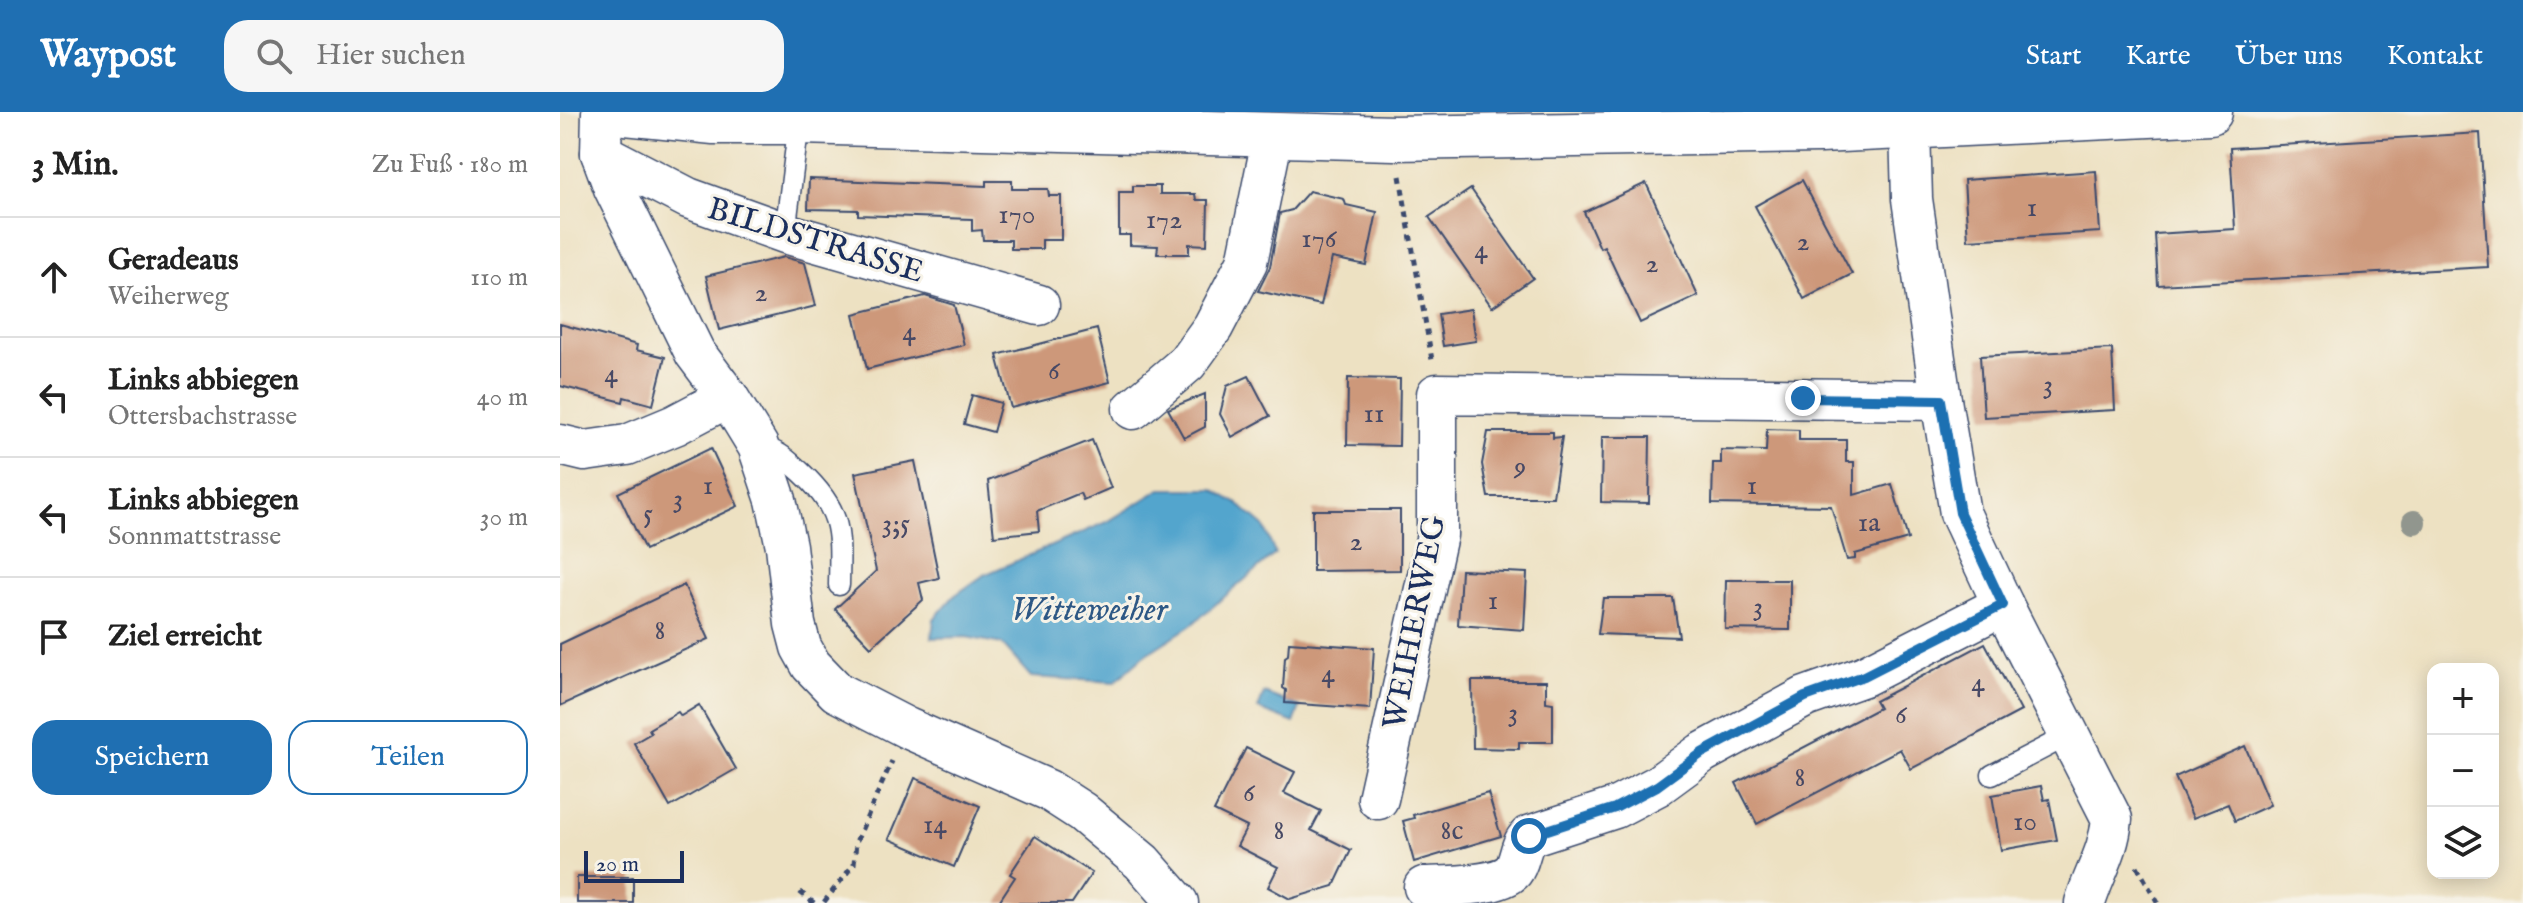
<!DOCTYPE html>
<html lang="de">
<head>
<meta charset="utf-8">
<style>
	body { margin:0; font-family:"IM FELL English",serif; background:#f6f6f6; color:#222 }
	.controls { position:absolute; right:24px; bottom:24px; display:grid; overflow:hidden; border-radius:16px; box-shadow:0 4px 20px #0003 }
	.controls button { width:72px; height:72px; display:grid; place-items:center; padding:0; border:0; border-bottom:2px solid #e0e0e0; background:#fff; color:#222; font:40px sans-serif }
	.scale { position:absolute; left:24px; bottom:20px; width:100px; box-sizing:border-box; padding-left:8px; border:4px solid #1b2f5e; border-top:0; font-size:22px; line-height:28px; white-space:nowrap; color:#1b2f5e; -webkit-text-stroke:6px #f7f3e8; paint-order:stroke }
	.stop { position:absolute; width:24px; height:24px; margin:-18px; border:6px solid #1f6fb2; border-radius:50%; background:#fff }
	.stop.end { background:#1f6fb2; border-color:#fff; box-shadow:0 2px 8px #0008 }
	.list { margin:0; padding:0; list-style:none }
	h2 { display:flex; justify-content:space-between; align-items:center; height:104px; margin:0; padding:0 32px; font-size:34px }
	h2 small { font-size:26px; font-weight:400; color:#767676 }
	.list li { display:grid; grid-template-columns:52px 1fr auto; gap:24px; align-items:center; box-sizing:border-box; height:120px; padding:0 32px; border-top:2px solid #e0e0e0 }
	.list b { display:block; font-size:30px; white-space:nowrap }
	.list p { margin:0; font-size:26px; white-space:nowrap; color:#767676 }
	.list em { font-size:26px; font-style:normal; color:#767676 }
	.actions { display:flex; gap:16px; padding:24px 32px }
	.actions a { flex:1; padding:18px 0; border:2px solid #1f6fb2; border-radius:24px; text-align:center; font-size:28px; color:#1f6fb2 }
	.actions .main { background:#1f6fb2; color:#fff }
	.icon { flex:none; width:44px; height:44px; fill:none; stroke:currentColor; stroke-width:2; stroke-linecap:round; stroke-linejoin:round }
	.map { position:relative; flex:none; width:1963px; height:791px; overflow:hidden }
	header { display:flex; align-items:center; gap:48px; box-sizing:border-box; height:112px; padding:0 40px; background:#1f6fb2; color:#fff }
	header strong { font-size:38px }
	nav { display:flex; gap:44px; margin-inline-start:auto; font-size:28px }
	.search { width:560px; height:72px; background:#f6f6f6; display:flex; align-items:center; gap:20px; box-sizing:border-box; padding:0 28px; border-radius:24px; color:#767676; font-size:30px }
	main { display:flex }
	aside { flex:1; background:#fff }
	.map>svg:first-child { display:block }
	.water { fill:#52a5cd; stroke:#366a96; stroke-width:2 }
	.building { fill:#cd987a }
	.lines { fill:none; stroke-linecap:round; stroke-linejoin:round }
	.service-casing { stroke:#3a4a6d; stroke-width:23 }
	.minor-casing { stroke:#3a4a6d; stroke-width:43 }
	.primary-casing { stroke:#3a4a6d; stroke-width:47 }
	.path { stroke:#3a4a6d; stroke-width:5; stroke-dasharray:6 6; stroke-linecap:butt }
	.service { stroke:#fff; stroke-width:20 }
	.minor { stroke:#fff; stroke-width:40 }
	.primary { stroke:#fff; stroke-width:44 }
	.tree { fill:#91968e }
	.route { stroke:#1f6fb2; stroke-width:10 }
	.labels { text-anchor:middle; stroke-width:6; stroke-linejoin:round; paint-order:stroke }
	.number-label { font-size:28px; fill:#484965 }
	.street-label { font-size:32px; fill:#1b2f5e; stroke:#f7f3e8 }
	.water-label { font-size:34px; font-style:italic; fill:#2e5885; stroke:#f7f3e8 }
</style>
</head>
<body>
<header>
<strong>Waypost</strong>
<div class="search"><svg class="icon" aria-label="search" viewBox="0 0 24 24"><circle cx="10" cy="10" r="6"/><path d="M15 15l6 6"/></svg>Hier suchen</div>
<nav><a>Start</a><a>Karte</a><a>Über uns</a><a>Kontakt</a></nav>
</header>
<main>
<aside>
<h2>3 Min.<small>Zu Fuß · 180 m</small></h2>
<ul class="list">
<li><svg class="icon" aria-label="ahead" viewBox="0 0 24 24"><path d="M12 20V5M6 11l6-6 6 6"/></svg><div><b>Geradeaus</b><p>Weiherweg</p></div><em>110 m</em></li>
<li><svg class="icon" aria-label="left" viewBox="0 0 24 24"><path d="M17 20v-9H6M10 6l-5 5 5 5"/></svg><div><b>Links abbiegen</b><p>Ottersbachstrasse</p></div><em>40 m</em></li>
<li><svg class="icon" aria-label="left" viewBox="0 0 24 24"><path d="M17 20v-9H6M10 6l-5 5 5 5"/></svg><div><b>Links abbiegen</b><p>Sonnmattstrasse</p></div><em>30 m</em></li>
<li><svg class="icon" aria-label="arrive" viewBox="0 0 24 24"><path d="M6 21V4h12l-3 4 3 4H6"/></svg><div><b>Ziel erreicht</b></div></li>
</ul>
<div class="actions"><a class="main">Speichern</a><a>Teilen</a></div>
</aside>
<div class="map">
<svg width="1963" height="791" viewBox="0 0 1963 791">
	<rect width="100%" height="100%" fill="#f7f3e8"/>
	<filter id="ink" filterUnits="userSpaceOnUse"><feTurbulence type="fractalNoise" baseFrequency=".0125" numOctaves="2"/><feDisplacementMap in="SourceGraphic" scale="16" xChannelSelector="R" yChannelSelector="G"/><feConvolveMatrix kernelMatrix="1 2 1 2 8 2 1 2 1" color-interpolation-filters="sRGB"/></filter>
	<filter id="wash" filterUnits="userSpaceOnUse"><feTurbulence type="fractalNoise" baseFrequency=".006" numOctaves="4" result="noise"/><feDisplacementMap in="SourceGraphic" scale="32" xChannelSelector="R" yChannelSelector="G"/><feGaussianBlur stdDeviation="1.8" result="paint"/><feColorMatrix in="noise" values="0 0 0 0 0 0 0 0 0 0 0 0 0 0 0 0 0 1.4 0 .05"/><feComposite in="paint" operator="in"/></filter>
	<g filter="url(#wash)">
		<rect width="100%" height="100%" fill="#ede1c2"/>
		<!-- water -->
		<g class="water">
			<polygon points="601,377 653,377 678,392 704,414 715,442 630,514 582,545 555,570 471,565 442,532 406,525 372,526 374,507 394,484 424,463 547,410"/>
			<polygon points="704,581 740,595 734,611 698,597"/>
		</g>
		<g id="blocks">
			<!-- building -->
			<g class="building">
				<polygon points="1920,21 1928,155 1598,173 1595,122 1675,117 1670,36"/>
				<polygon points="1536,59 1540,120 1408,128 1404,68"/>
				<polygon points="249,67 426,74 426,69 452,69 452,77 488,77 489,84 501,84 501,128 482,128 482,137 451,137 451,128 423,128 422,118 412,119 412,107 298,103 298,98 248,97"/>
				<polygon points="1242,68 1292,162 1244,187 1195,94"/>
				<polygon points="1086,71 1138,184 1080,211 1044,134 1040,136 1024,100"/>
				<polygon points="573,74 600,74 600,82 635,82 636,88 648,88 647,133 629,132 629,142 597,142 598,134 570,133 570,123 559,123 559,80 573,80"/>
				<polygon points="911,77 973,166 932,195 869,105"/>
				<polygon points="749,79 784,87 786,93 817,100 806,153 772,146 761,193 698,179 710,155 720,101 732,98"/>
				<polygon points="224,145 245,151 256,194 159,218 146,164"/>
				<polygon points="365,184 394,193 404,233 307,257 294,202"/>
				<polygon points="911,197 916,229 883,234 878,202"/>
				<polygon points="0,212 77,233 76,238 105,245 93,293 64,285 63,290 0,274"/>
				<polygon points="537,217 550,270 451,296 437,243"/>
				<polygon points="1552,237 1555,298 1424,305 1420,244"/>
				<polygon points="689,264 710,304 672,325 660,302 667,274"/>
				<polygon points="788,266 840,267 839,334 787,333"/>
				<polygon points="645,282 645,315 624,326 608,297"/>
				<polygon points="412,283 441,291 433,320 404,312"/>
				<polygon points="1207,317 1239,318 1239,328 1286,328 1286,350 1294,350 1294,383 1332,372 1348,427 1295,442 1295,447 1287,448 1271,394 1152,392 1153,351 1161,351 1161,338 1206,339"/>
				<polygon points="928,320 993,320 993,326 1002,325 993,385 928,385 922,352"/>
				<polygon points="1042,325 1090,325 1089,391 1041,390"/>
				<polygon points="532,328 551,376 523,388 520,381 477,399 479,419 434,424 428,369"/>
				<polygon points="151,336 178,394 85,438 58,381"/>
				<polygon points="355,349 379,466 359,471 363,488 311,535 275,497 316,459 295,361"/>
				<polygon points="753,398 840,398 840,458 753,459"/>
				<polygon points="901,458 967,461 964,518 898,513"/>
				<polygon points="1166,468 1230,468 1230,518 1165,517"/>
				<polygon points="124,473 149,527 0,594 0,532"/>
				<polygon points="1043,486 1113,486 1119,525 1038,522"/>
				<polygon points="729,530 814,536 810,597 725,591 726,578 723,576 725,545 728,543"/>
				<polygon points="1425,531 1461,599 1351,657 1340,637 1197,712 1176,671 1319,596 1315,589"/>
				<polygon points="912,569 986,569 986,590 993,591 993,630 959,630 959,637 913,636"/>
				<polygon points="139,593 176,657 110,695 74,631 91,621 89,617 118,600 121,604"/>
				<polygon points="1685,634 1710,693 1675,709 1668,692 1633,706 1615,665"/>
				<polygon points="686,636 735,660 724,681 761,699 751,718 791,738 774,774 730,787 708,775 718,755 677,734 687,715 654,699"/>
				<polygon points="355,666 420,694 394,755 329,727"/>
				<polygon points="1481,674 1484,688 1489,687 1497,728 1441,738 1432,683"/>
				<polygon points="928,681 941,724 854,750 843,709 854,706 853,703"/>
				<polygon points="475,724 532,761 512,791 438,791 455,765 450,762"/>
				<rect x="17" y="765" width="56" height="26"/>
			</g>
		</g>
	</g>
	<g filter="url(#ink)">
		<use href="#blocks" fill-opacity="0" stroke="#3a4a6d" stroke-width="2"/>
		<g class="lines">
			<!-- service casing -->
			<g class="service-casing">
				<g id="service">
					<polyline points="225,121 239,10"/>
					<path d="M199 334C221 340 225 346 241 360 283 399 280 419 279 473"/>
					<polyline points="1432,663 1509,623"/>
				</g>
			</g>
			<!-- minor casing -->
			<g class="minor-casing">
				<g id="minor">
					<polyline points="42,0 41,41 54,76 135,241 168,285 198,334 216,388 226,434 235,512 241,535 251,553 277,580 347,616 488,678 522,700 582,750 618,791"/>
					<path d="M1350 16 1352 87 1381 288 1400 401 1443 493 1552 707C1549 740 1534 761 1525 791"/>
					<polyline points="41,41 128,86 225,121 479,193"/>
					<polyline points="573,297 627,251 653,215 687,150 713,23"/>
					<polyline points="0,333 25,339 67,333 115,313 168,285"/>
					<polyline points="818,687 877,423 877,282 1381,288"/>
					<path d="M864 775C885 774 940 774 953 759 961 749 959 734 969 724L1055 696 1097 674 1142 641 1245 585 1304 564 1443 493"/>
				</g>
			</g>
			<!-- primary casing -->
			<g class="primary-casing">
				<polyline id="primary" points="56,0 154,10 239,10 834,26 1260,19 1650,0"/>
			</g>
			<!-- path -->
			<g class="path">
				<polyline points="840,64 872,248"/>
				<polyline points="1577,754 1598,791"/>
				<polyline points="240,780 254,791"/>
				<polyline points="264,790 294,752 296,730 332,649"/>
			</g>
			<!-- service -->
			<use href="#service" class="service"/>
			<!-- minor -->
			<use href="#minor" class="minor"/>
			<!-- primary -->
			<use href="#primary" class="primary"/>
		</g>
		<!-- trees -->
		<circle class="tree" cx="1854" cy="410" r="12"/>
	</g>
	<g class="lines" filter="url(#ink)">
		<!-- route -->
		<polyline class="route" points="969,724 1055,696 1097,674 1142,641 1245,585 1304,564 1443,493 1400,401 1381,288 1243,286"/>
	</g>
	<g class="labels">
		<!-- number labels -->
		<g class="number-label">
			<text x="1472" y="104">1</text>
			<text x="457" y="111">170</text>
			<text x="604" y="116">172</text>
			<text x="759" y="135">176</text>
			<text x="1243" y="138">2</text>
			<text x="921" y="146">4</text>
			<text x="1092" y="160">2</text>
			<text x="201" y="189">2</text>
			<text x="349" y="228">4</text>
			<text x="494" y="267">6</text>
			<text x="51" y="270">4</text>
			<text x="1488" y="281">3</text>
			<text x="814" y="310">11</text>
			<text x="960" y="363">9</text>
			<text x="148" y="382">1</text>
			<text x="1192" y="382">1</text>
			<text x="118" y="395">3</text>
			<text x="88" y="410">5</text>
			<text x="1309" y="419">1a</text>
			<text x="336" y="420">3;5</text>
			<text x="796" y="438">2</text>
			<text x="933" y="497">1</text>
			<text x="1198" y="503">3</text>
			<text x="100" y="527">8</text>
			<text x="768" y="570">4</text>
			<text x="1418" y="579">4</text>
			<text x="953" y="609">3</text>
			<text x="1341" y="611">6</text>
			<text x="1240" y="674">8</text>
			<text x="689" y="689">6</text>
			<text x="1465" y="718">10</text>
			<text x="375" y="721">14</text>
			<text x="719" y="727">8</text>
			<text x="892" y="727">8c</text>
		</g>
		<!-- street labels -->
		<g class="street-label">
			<text transform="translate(256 127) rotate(17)" y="11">BILDSTRASSE</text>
			<text transform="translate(853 510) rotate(-79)" y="11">WEIHERWEG</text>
		</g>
		<!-- water labels -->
		<g class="water-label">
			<text x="529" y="508">Witteweiher</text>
		</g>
	</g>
</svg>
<div class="controls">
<button>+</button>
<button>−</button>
<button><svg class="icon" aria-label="layers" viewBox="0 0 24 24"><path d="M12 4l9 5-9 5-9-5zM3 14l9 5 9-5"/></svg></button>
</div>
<div class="scale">20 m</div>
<div class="stop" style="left:969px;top:724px"></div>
<div class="stop end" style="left:1243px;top:286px"></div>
</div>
</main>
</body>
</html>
